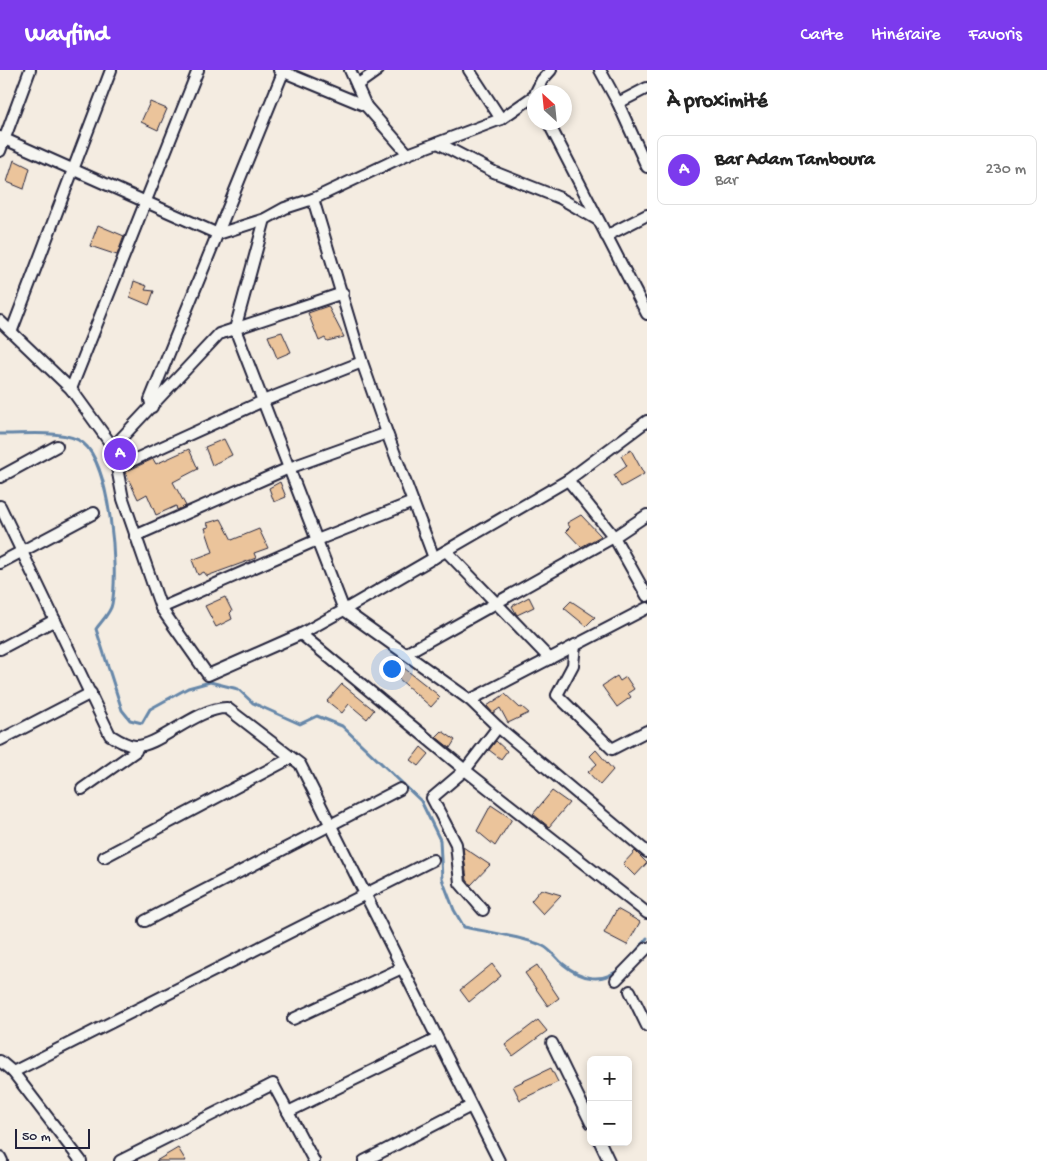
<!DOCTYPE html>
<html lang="fr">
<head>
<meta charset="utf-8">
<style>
	body { margin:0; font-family:"Gochi Hand",sans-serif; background:#f6f6f6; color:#222 }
	.controls { position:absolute; right:15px; bottom:15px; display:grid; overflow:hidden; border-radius:8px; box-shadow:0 2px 8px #0003 }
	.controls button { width:45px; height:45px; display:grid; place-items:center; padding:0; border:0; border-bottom:1px solid #e0e0e0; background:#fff; color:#222; font:25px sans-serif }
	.compass { position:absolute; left:527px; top:15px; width:45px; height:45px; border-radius:50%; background:#fff; box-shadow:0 2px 8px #0003; rotate:333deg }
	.scale { position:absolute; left:15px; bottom:12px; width:75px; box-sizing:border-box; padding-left:5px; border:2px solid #22223b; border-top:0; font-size:14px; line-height:18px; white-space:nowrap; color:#22223b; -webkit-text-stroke:4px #f6f6f2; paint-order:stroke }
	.you { position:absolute; left:391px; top:598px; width:18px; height:18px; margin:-12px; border:4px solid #fff; border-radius:50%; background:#1a73e8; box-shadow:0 0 0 8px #1a73e833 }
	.badge { display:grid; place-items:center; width:32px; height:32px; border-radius:50%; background:#7c3aed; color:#fff; font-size:16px; font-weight:700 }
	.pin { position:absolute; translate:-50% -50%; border:2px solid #fff; box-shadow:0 1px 5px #0006 }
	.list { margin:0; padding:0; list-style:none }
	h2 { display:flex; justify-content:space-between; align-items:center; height:65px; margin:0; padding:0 20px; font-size:21px }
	h2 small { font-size:16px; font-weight:400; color:#767676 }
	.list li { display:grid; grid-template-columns:32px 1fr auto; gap:15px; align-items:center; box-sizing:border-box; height:70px; margin:0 10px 10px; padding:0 10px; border:1px solid #e0e0e0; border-radius:8px }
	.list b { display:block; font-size:19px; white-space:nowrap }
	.list p { margin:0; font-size:16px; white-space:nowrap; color:#767676 }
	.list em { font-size:16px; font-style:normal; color:#767676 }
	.map { position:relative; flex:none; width:647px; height:1091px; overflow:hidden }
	header { display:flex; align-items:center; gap:30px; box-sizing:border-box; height:70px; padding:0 25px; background:#7c3aed; color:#fff }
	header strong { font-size:24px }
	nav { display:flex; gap:28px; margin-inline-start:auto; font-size:18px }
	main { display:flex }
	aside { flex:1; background:#fff }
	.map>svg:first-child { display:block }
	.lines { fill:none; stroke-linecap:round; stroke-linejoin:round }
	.stream { stroke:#6687a9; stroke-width:3 }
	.building { fill:#ebc49b; stroke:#22223b }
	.minor-casing { stroke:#22223b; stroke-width:14 }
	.minor { stroke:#f6f6f2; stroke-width:10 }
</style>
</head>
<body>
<header>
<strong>Wayfind</strong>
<nav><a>Carte</a><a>Itinéraire</a><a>Favoris</a></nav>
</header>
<main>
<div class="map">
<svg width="647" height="1091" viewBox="0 0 647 1091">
	<rect width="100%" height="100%" fill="#f4ece1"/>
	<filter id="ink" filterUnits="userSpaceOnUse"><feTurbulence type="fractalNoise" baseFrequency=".02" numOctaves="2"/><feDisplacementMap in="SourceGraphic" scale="10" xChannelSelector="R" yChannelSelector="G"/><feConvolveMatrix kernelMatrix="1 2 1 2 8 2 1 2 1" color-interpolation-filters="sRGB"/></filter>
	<g filter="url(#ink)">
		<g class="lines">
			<!-- stream -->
			<g class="stream">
				<path d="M0 364C21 365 66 359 83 373 110 394 119 500 112 534 111 542 101 552 96 559L122 640 130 650 142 653 150 639 188 618 210 612 238 619 253 633 300 654 317 646 342 656 421 731 440 770 442 809 454 840 464 857C482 861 530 868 543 876 551 880 557 889 563 894 582 910 603 914 622 897"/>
				<polyline points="631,888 647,868"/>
			</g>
		</g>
		<!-- building -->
		<g class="building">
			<polygon points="150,32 167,39 158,60 141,52"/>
			<polygon points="14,90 30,98 24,119 7,112"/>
			<polygon points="98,155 124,166 117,185 90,176"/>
			<polygon points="134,211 147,216 145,220 154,221 149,235 130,227"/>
			<polygon points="328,236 344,267 327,271 325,268 319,271 308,243"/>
			<polygon points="282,262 291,282 277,288 268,266"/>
			<polygon points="224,369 232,385 212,395 205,377"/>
			<polygon points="189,379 198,399 173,412 186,436 177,440 176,436 156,445 147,424 138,429 125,402 153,389 156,394"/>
			<polygon points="631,380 644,404 621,417 614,405 627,396 621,386"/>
			<polygon points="280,412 286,427 274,432 269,418"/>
			<polygon points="581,445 601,466 581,477 566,461 570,457 567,453"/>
			<polygon points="221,449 232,470 259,459 268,478 254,483 256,488 207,506 204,502 198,505 192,490 213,482 205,458 209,457 207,453"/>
			<polygon points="225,527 232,541 230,543 232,549 216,557 205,536"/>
			<polygon points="529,527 534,537 517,545 512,536"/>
			<polygon points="571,531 595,547 586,556 564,538"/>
			<polygon points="391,592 404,598 437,624 440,627 431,637 398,608 385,599"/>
			<polygon points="617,606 620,611 626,607 634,619 628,623 631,627 617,637 602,616"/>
			<polygon points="342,614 374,640 367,649 349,634 342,643 327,631"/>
			<polygon points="505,624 520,638 522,637 529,643 508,653 500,638 493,643 487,636"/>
			<polygon points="442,661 455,670 450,678 436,667"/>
			<polygon points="496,671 507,681 501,689 489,680"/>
			<polygon points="421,677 429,684 419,696 411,690"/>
			<polygon points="596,680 613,700 600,715 588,702 597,694 590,686"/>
			<polygon points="552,721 569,733 549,757 533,744"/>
			<polygon points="491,735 512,749 495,776 477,761"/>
			<polygon points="463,777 490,795 471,815 467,810"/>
			<polygon points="635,781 647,793 635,806 623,794"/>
			<polygon points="541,819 561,825 543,844 531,831"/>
			<polygon points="617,839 640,852 627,875 604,863"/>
			<polygon points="492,894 501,906 469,932 460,920"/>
			<polygon points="537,895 559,928 548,936 525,903"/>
			<polygon points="538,950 547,961 513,986 505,975"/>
			<polygon points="551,998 558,1012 520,1030 513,1016"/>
			<polygon points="178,1078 186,1091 156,1091"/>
		</g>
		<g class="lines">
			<!-- minor casing -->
			<g class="minor-casing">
				<g id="minor">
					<polyline points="279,0 366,36"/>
					<polyline points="350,0 366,36 408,84"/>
					<polyline points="469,0 501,49"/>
					<polyline points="600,0 618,33 647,97"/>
					<polyline points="357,15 378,0"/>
					<polyline points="536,22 542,10 551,0"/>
					<polyline points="618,33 647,18"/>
					<polyline points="548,52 647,244"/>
					<polyline points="0,67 218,164 265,149 285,138 313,129 408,84 501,49 534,26"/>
					<polyline points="438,73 494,102 560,128 598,150"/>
					<polyline points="0,81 30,0"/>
					<polyline points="313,129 362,292 387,363 434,488"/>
					<polyline points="265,149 235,259 344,540 470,630 498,657 647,782"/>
					<polyline points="606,166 647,145"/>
					<polyline points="0,251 71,319 113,377 123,429 161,538 208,605 301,564 344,540 568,410 647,351"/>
					<polyline points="12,260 111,0"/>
					<polyline points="71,319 198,0"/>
					<polyline points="152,337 150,330 284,0"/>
					<polyline points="113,377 219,264 343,223"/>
					<polyline points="118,397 263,331 362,292"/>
					<polyline points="0,407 57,376"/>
					<polyline points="568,410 614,467 647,526"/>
					<path d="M0 436 110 665C118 670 125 675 135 676 157 678 197 637 227 638L300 694 499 1091"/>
					<polyline points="135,466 289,398 387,363"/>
					<polyline points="446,481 550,589"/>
					<polyline points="0,493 94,443"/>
					<polyline points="161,538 317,470 413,432"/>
					<polyline points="301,564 465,700 647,843"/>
					<polyline points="575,575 573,595 557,625 612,679 647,661"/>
					<polyline points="0,579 55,550"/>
					<polyline points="405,584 614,467 647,445"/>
					<polyline points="470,630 647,538"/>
					<polyline points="0,670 91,623"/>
					<polyline points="82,719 136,681 137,676"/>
					<polyline points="104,787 291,688"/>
					<polyline points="483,840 460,813 456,774 432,728 465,700 498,657"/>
					<polyline points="145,851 400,719"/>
					<polyline points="616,910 647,878"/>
					<polyline points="630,921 647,956"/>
					<polyline points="293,949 402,898"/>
					<polyline points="552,973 591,1053"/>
					<polyline points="0,991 13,1002 81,1091"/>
					<polyline points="13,1002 433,790"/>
					<polyline points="288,1042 437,969"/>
					<polyline points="600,1072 609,1091"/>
					<polyline points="0,1087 2,1091"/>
					<polyline points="120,1091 273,1014 314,1091"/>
					<polyline points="364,1091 471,1036"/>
				</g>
			</g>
			<!-- minor -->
			<use href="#minor" class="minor"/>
		</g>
	</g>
</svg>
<div class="controls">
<button>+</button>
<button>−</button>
</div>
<svg class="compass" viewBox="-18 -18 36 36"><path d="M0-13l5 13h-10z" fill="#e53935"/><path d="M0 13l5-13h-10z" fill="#767676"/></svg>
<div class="scale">50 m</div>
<div class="you"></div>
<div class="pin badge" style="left:120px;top:384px">A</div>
</div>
<aside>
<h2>À proximité<small></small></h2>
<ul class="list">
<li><span class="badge">A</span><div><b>Bar Adam Tamboura</b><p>Bar</p></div><em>230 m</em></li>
</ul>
</aside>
</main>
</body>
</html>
